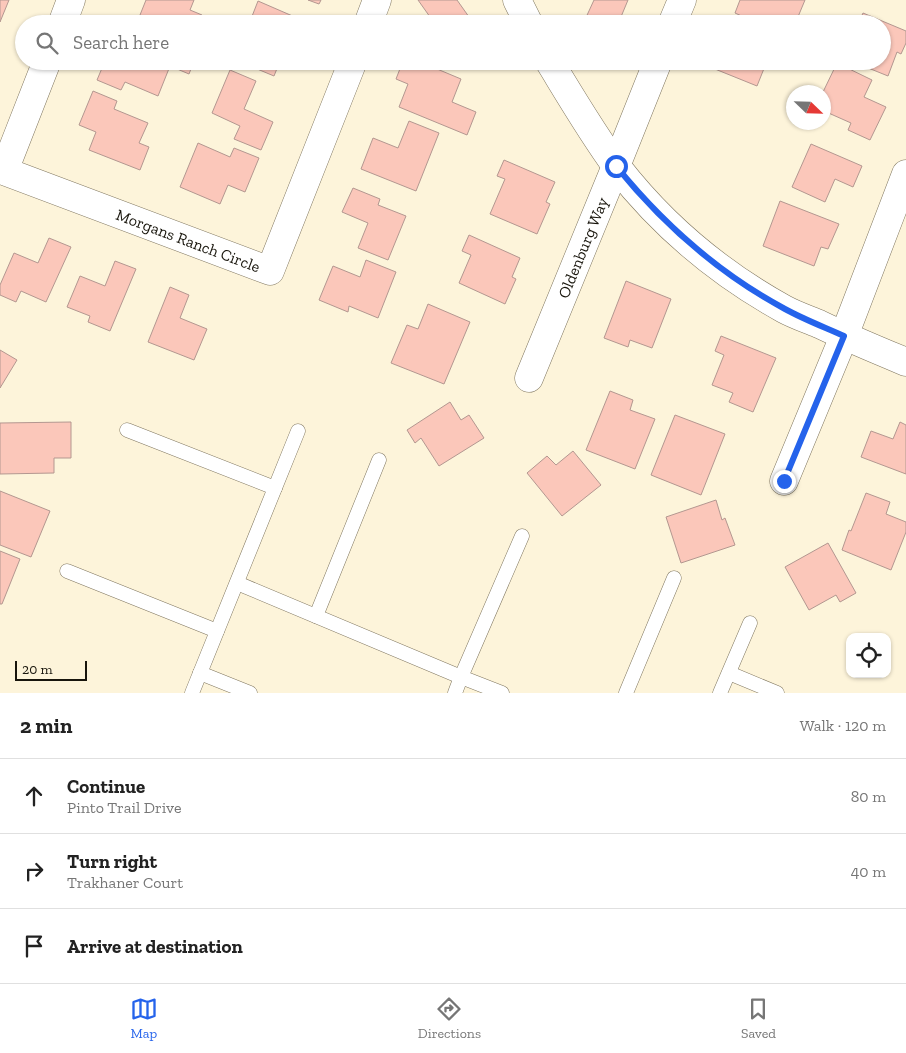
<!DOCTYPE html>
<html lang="en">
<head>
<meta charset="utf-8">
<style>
	body { margin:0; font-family:"Zilla Slab",serif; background:#f2f2f2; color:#222 }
	.controls { position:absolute; right:15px; bottom:15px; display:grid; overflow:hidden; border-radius:10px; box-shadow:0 1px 4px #0004 }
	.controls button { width:45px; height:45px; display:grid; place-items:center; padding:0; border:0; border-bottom:1px solid #e0e0e0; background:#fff; color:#222; font:25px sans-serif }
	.compass { position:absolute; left:786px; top:85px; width:45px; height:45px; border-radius:50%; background:#fff; box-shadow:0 1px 4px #0004; rotate:113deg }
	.scale { position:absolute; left:15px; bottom:12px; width:72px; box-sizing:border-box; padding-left:5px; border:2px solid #18150c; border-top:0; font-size:14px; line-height:18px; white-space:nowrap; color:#18150c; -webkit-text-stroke:4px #fdf4da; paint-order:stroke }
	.stop { position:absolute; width:15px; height:15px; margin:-11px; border:4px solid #2563eb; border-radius:50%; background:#fff }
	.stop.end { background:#2563eb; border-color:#fff; box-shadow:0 1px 5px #0008 }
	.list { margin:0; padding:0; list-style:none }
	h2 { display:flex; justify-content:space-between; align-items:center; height:65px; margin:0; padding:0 20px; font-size:21px }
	h2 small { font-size:16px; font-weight:400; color:#767676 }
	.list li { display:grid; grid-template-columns:32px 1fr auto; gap:15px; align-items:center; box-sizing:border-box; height:75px; padding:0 20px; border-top:1px solid #e0e0e0 }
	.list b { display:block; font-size:19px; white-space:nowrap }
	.list p { margin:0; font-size:16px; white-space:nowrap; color:#767676 }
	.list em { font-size:16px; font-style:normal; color:#767676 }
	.icon { flex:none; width:28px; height:28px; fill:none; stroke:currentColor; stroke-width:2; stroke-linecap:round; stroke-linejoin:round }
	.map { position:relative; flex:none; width:906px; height:693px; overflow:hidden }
	.search { position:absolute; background:#fff; box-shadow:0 1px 4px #0004; left:15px; right:15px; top:15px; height:55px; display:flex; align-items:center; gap:12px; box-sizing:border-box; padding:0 18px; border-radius:28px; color:#767676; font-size:19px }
	.sheet { height:290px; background:#fff }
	nav { display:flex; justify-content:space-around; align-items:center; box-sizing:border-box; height:70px; border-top:1px solid #e0e0e0; background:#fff; font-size:14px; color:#767676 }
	nav a { display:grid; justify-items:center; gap:2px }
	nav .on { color:#2563eb }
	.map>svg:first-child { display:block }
	.building { fill:#fbc7ba; stroke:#b39790 }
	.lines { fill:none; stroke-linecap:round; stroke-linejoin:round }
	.lane-casing { stroke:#807760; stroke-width:15 }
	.street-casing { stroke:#807760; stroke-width:29 }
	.lane { stroke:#fff; stroke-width:14 }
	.street { stroke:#fff; stroke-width:28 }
	.route { stroke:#2563eb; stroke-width:6 }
	.labels { text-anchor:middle; stroke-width:4; stroke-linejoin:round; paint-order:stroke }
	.street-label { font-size:16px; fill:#18150c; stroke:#fdf4da }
</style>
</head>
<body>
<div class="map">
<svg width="906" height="693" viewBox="0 0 906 693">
	<rect width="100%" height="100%" fill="#fdf4da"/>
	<!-- building -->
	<g class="building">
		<polygon points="0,0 9,0 0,22"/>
		<polygon points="146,0 194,0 190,10 202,15 199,24 146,24 138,20"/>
		<polygon points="308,0 321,0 319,4"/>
		<polygon points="418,0 457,0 474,24 435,24"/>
		<polygon points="594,0 628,0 618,24 583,24"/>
		<polygon points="740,0 805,0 795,24 759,24 735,13"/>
		<polygon points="258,1 311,24 249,24"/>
		<polygon points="863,13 906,31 906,43 901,54 897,52 888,76 851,61 882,61 882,24 858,24"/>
		<polygon points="105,61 194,61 189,74 170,66 158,96 125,82 121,90 97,80"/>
		<polygon points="238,61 280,61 274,76"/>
		<polygon points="403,61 418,61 461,79 452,102 476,112 467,135 399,107 408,84 396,79"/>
		<polygon points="712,61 767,61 757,86 710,67"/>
		<polygon points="837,63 872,80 864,97 886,107 870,140 848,130 851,123 824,111 823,92"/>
		<polygon points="230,70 256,81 244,109 273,122 261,150 234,139 240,126 212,113"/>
		<polygon points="93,91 117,101 114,109 148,123 139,143 149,147 140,170 89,150 96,132 79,125"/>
		<polygon points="409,121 439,133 416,191 361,169 373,138 398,148"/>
		<polygon points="198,143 230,157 234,148 259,158 245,192 228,185 220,204 180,187"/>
		<polygon points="811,144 862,166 853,187 835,179 825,202 792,187"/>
		<polygon points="504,160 555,182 546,202 550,204 537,234 490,214 505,179 497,176"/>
		<polygon points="353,188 380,199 378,205 406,216 388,260 358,248 368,223 342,212"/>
		<polygon points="780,201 839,224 828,249 821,247 814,266 763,246"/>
		<polygon points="469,235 520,258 512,277 516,279 505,304 459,283 471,255 462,251"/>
		<polygon points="49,238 71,247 46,302 21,291 16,302 0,295 0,285 14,253 38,263"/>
		<polygon points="366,260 396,272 378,318 349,306 348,312 319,300 333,266 360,277"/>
		<polygon points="115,261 136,269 110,331 88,322 90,316 67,307 80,276 105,286"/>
		<polygon points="626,281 671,299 652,348 630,340 628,347 604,338"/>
		<polygon points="170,287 189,295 180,318 207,329 194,360 148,342"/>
		<polygon points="428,304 470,322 444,384 391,363 407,325 418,329"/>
		<polygon points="721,336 776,358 753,412 729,402 733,393 712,385 724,355 715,351"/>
		<polygon points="0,350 17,360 0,388"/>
		<polygon points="610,391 633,400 630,410 655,419 635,469 586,450"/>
		<polygon points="450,402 461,420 469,415 484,438 439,466 421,438 415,443 407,430"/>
		<polygon points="675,415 725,434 701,495 651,475"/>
		<polygon points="71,422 71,458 54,458 54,473 0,474 0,423"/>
		<polygon points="900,422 906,425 906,474 861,457 871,431 893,439"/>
		<polygon points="573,451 601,485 562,516 527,473 547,456 556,465"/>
		<polygon points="0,491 50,511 31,557 0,545"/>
		<polygon points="866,493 890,502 886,514 906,522 906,532 891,570 842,550 849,530 851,531"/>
		<polygon points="716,500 722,520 725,518 735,545 681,563 666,517"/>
		<polygon points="828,543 856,593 840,602 836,595 809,610 785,567"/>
		<polygon points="0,551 20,559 2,604 0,604"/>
	</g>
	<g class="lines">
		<!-- lane casing -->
		<g class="lane-casing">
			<g id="lane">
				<polyline points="127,430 275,488"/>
				<polyline points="67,571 217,631"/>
				<polyline points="237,583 461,677 455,693"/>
				<polyline points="316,616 379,460"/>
				<polyline points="200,673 250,693"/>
				<polyline points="729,673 777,693"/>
				<polyline points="192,693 298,431"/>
				<polyline points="502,693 461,677 522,536"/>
				<polyline points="626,693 674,578"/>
				<polyline points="720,693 750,623"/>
			</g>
		</g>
		<!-- street casing -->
		<g class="street-casing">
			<g id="street">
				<polyline points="517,0 529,24"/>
				<polyline points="62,24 71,0"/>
				<polyline points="368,24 377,0"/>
				<polyline points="672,24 682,0"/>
				<path id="s1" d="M47 61 4 171 270 271 353 61"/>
				<path d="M549 61C571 97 592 133 617 167 662 225 719 273 784 309 795 315 807 319 819 324 848 338 877 350 906 362"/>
				<path id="s2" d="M529 378 616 166 658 61"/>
				<polyline points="784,481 844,336 906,174"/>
			</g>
		</g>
		<!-- lane -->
		<use href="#lane" class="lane"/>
		<!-- street -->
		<use href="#street" class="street"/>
	</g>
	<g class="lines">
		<!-- route -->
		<path class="route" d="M616 166C663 224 718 273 785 309 803 319 824 327 844 336L784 481"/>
	</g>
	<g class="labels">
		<!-- street labels -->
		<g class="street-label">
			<text dy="6" stroke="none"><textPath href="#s1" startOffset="315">Morgans Ranch Circle</textPath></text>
			<text dy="6" stroke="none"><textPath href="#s2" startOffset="141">Oldenburg Way</textPath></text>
		</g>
	</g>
</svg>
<div class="controls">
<button><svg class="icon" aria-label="locate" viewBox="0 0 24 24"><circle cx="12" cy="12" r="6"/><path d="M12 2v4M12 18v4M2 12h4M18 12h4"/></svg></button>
</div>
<svg class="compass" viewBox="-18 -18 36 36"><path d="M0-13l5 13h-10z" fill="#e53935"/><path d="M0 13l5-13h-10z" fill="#767676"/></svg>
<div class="scale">20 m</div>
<div class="stop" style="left:616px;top:166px"></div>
<div class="stop end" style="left:784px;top:481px"></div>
<div class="search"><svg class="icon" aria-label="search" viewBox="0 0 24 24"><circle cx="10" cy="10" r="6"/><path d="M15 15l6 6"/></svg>Search here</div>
</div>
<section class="sheet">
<h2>2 min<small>Walk · 120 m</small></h2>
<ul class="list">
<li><svg class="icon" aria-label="ahead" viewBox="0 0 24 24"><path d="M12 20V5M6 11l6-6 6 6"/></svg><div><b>Continue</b><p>Pinto Trail Drive</p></div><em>80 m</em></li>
<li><svg class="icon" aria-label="right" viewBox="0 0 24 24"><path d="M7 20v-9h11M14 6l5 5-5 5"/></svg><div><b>Turn right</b><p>Trakhaner Court</p></div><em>40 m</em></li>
<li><svg class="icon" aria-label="arrive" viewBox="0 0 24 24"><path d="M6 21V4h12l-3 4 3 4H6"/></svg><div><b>Arrive at destination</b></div></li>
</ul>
</section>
<nav>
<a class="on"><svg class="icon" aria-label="map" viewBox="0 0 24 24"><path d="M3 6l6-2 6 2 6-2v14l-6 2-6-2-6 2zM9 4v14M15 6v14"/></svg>Map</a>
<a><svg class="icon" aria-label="directions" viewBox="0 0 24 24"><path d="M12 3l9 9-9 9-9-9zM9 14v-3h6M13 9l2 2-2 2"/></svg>Directions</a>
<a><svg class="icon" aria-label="saved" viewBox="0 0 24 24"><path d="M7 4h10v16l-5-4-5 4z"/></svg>Saved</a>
</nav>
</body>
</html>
